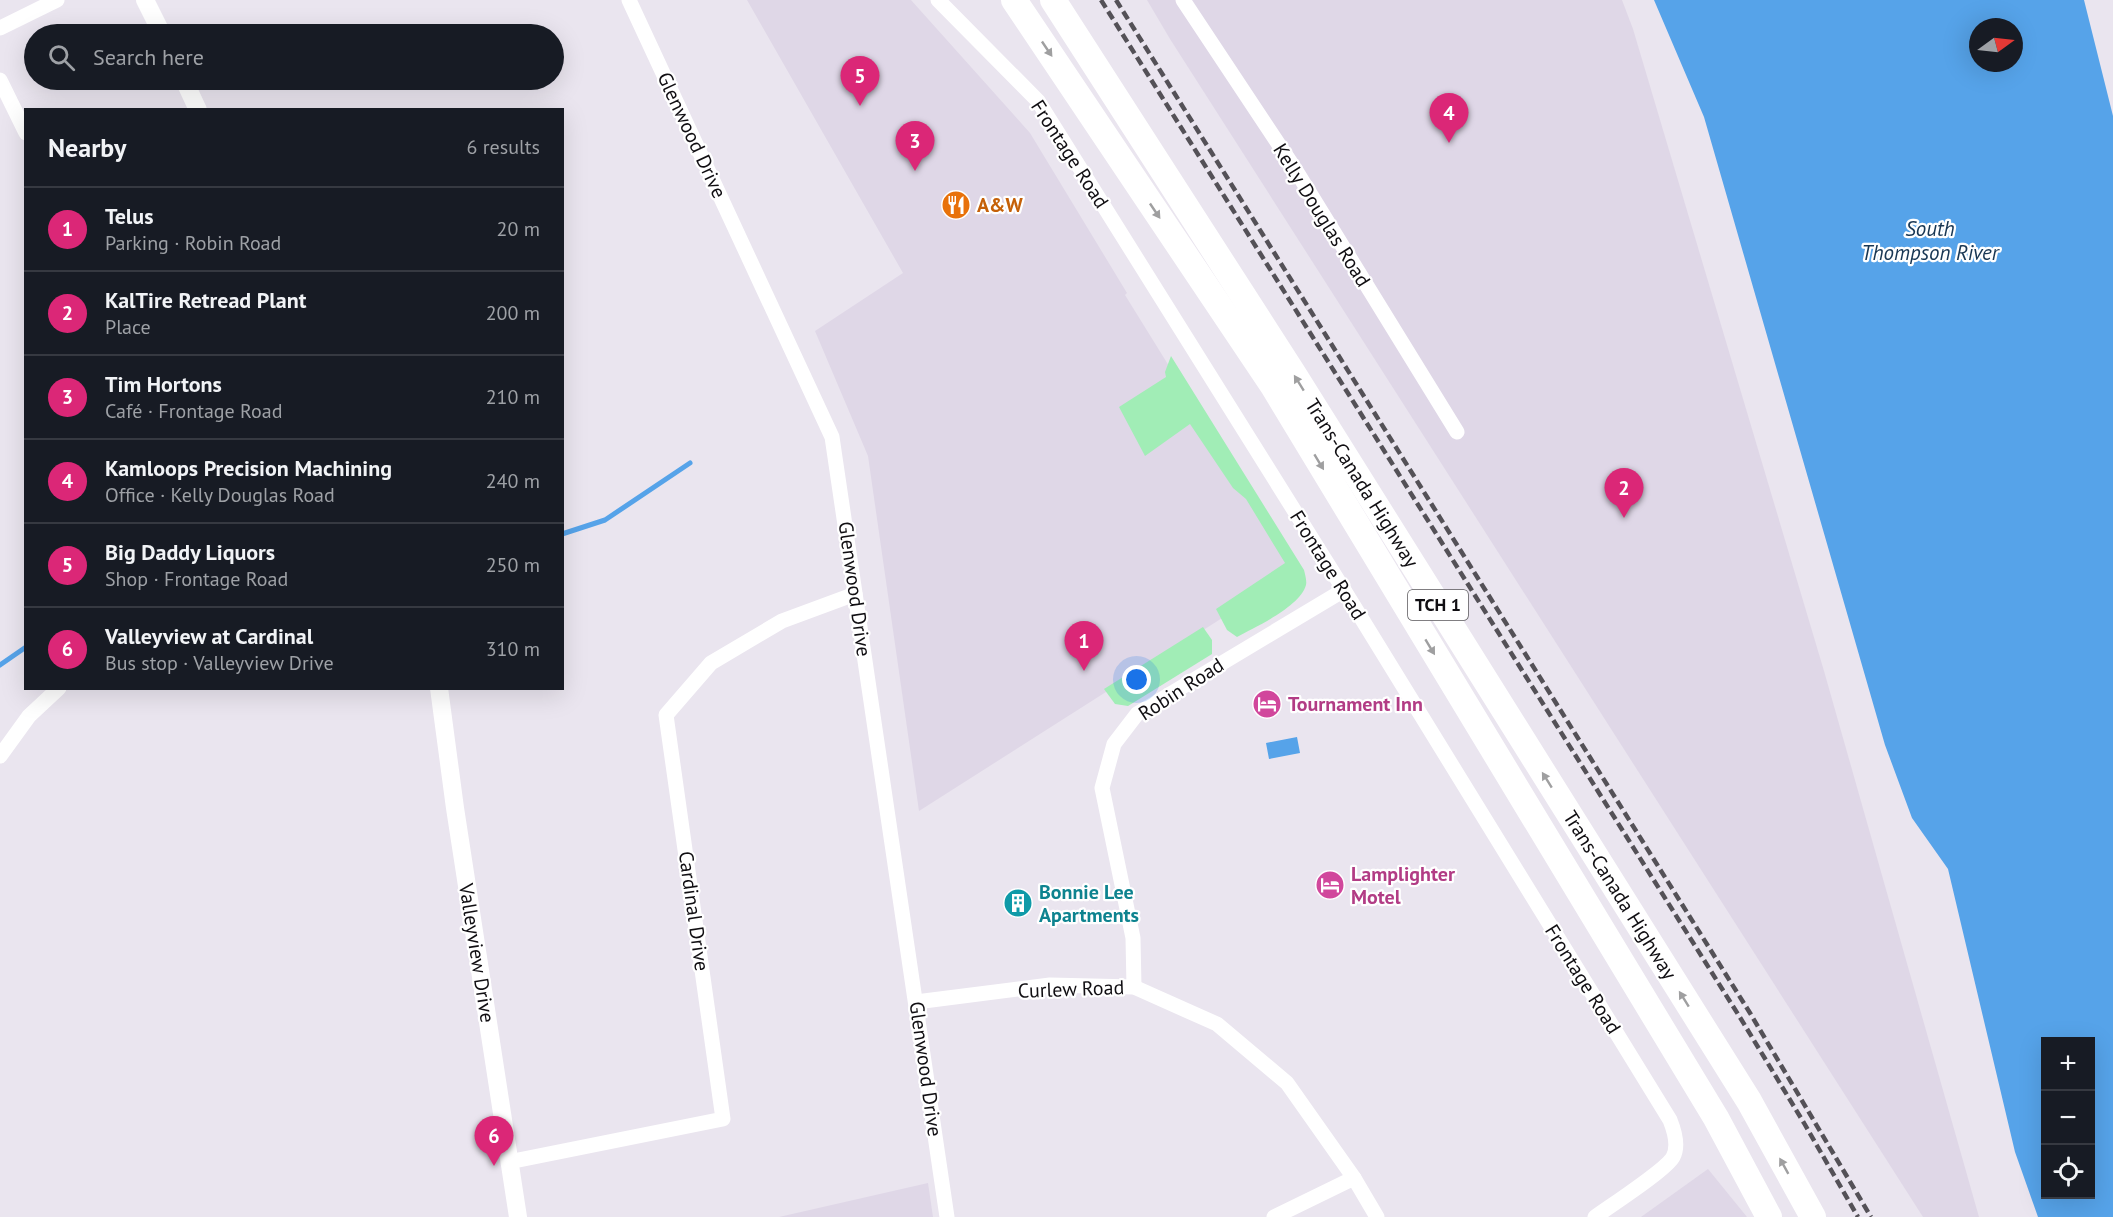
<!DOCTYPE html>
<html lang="en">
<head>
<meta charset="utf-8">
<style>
	body { margin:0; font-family:"PT Sans",sans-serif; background:#20242c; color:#f1f3f6 }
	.controls { position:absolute; right:18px; bottom:18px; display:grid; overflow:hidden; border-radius:0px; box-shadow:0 6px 24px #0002 }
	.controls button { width:54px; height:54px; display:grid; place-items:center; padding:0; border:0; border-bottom:2px solid #363941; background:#171b24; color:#f1f3f6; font:30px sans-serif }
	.compass { position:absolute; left:1969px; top:18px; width:54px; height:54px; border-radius:50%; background:#171b24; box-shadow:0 6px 24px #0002; rotate:75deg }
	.you { position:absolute; left:1137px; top:680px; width:21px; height:21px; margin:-15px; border:4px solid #fff; border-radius:50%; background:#1a73e8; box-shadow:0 0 0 9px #1a73e833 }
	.badge { display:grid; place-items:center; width:39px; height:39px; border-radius:50%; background:#db2777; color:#fff; font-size:20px; font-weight:700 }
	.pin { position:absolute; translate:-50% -50px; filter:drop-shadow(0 2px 3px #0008) }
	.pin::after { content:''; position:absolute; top:32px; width:21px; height:18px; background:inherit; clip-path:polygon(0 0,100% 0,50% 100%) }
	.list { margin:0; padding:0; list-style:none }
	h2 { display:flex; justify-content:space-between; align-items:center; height:78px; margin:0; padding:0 24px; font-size:26px }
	h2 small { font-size:20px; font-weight:400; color:#9ea1a6 }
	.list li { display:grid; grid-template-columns:39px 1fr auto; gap:18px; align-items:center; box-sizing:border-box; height:84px; padding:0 24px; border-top:2px solid #363941 }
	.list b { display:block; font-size:22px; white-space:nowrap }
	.list p { margin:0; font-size:20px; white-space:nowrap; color:#9ea1a6 }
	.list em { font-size:20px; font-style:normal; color:#9ea1a6 }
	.icon { flex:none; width:33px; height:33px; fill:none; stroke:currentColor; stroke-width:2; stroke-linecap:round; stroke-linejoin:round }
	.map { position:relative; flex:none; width:2113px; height:1217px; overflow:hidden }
	.search { position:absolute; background:#171b24; box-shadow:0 6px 24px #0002; left:24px; top:24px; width:540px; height:66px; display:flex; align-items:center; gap:15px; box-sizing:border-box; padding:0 21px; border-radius:33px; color:#9ea1a6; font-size:22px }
	.panel { position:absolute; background:#171b24; box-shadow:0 6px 24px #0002; left:24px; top:108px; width:540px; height:582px; border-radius:0px }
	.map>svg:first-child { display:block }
	.built { fill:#dfd7e7 }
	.green { fill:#a1edb6 }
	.water { fill:#56a3e9; fill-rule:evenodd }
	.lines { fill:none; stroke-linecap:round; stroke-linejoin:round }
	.stream { stroke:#56a3e9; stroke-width:5 }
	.minor { stroke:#fff; stroke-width:15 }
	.tertiary { stroke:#fff; stroke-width:18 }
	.trunk { stroke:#fff; stroke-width:26 }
	.rail { stroke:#545157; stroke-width:4.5; stroke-dasharray:9 4.5; stroke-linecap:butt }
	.oneway { fill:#9f9fa0 }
	.labels { text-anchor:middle; stroke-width:4.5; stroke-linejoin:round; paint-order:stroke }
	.shield { fill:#fff; stroke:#585659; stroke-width:1.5 }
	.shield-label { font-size:18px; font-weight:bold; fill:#100e12 }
	.street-label { font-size:20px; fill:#100e12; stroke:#fff }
	.food-label { font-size:20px; font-weight:bold; fill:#c56008; stroke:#fff; text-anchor:start }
	.hotel-label { font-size:20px; font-weight:bold; fill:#b23c85; stroke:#fff; text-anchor:start }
	.culture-label { font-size:20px; font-weight:bold; fill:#0d838f; stroke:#fff; text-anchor:start }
	.water-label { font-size:21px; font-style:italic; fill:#183754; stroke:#fff }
</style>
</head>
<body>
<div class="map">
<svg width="2113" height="1217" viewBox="0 0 2113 1217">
	<rect width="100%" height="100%" fill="#eae5ef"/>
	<!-- built -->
	<g class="built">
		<polygon points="747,0 911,0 1030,133 1127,293 1125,295 1296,571 919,811 868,456 815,331 903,273"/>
		<polygon points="1147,0 1622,0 1633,29 1824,671 1979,1217 1923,1217 1170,39"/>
		<polygon points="1708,1169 1747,1217 1641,1217"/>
		<polygon points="928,1183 933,1217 779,1217"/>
	</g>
	<!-- green -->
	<g class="green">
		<path d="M1171 356 1304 570C1305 574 1307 581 1306 585 1300 607 1255 627 1237 637L1227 630 1216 609 1285 563 1246 499 1233 488 1190 424 1145 456 1119 407 1166 377 1165 372Z"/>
		<polygon points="1203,627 1212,640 1212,654 1128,706 1115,704 1104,689"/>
	</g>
	<!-- water -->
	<g class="water">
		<path d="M1654 0H2084L2113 116V1217H2038L2015 1152 1948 869 1912 818 1885 745 1704 117ZM1978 27H2014V63H1978ZM2046 1042H2090V1194H2046Z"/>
		<polygon points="1297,737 1300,753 1269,759 1266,743"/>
	</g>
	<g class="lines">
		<!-- stream -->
		<g class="stream">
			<polyline points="562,534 605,520 690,463"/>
			<polyline points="0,665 26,647"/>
		</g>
		<!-- minor -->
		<g class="minor">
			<polyline points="629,0 832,437 947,1217"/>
			<path d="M938 0 1038 101 1344 590 1670 1120C1674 1130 1679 1146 1673 1157 1666 1170 1610 1206 1595 1217"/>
			<polyline points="1183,0 1295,169 1457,432"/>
			<polyline points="0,28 57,0"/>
			<polyline points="0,80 26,133"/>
			<polyline points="0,756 29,716 59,688"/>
			<polyline points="1134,987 1133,938 1102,788 1114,744 1137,714 1344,590"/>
			<polyline points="916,1002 1050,985 1134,987 1217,1024 1287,1083 1354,1178 1377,1217"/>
			<polyline points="509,1162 723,1119 666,715 711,663 782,621 855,594"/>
			<polyline points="1274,1217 1354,1178"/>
		</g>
		<!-- tertiary -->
		<g class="tertiary">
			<polyline points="145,0 162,34"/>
			<polyline points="184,80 198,110"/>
			<polyline points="439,688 455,808 518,1217"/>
		</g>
		<!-- trunk -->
		<g class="trunk">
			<polyline points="1014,0 1273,386 1716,1118 1769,1217"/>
			<polyline points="1053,0 1293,373 1749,1101 1813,1217"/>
		</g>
		<!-- rail -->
		<g class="rail">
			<polyline points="1101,0 1741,1019 1804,1123 1858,1217"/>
			<polyline points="1116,0 1750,1013 1871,1217"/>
		</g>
	</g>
	<!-- one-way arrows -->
	<defs><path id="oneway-solid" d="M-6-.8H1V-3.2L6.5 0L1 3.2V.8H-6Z" transform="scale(1.5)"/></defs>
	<g class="oneway">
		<use href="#oneway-solid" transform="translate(1047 49) rotate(56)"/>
		<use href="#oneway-solid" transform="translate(1155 211) rotate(56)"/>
		<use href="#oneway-solid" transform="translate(1299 383) rotate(-122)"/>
		<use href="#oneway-solid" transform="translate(1319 462) rotate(59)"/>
		<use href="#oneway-solid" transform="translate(1430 647) rotate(59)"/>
		<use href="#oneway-solid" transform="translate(1547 780) rotate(-122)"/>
		<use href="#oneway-solid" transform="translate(1684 999) rotate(-122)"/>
		<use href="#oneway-solid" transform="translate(1784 1166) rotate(-119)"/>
	</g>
	<!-- icons -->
	<defs>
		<g id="restaurant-disc" transform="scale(1.5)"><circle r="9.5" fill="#e8710a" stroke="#fff"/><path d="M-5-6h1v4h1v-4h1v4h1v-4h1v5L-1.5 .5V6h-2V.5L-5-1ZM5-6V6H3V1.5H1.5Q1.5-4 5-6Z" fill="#fff"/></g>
		<g id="hotel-disc" transform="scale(1.5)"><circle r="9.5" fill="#d1479c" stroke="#fff"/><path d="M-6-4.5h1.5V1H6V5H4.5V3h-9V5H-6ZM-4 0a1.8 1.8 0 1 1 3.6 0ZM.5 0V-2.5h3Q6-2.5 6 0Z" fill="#fff"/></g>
		<g id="building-disc" transform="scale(1.5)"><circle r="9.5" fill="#0f9aa8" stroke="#fff"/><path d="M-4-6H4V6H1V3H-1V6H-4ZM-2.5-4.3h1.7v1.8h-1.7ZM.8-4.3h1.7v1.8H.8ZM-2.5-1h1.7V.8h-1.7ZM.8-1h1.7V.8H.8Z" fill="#fff"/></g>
	</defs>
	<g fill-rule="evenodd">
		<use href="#restaurant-disc" x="956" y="205"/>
		<use href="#hotel-disc" x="1267" y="704"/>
		<use href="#hotel-disc" x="1330" y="885"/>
		<use href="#building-disc" x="1018" y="903"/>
	</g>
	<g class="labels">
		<!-- shield labels -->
		<rect class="shield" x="1408" y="590" width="60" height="30" rx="4.5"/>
		<g class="shield-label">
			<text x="1438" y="611">TCH 1</text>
		</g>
		<!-- street labels -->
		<g class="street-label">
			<text transform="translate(692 135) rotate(65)" y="7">Glenwood Drive</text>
			<text transform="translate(1070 154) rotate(57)" y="7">Frontage Road</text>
			<text transform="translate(1322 215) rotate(58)" y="7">Kelly Douglas Road</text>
			<text transform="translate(1362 483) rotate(58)" y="7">Trans-Canada Highway</text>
			<text transform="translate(1328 565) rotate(58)" y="7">Frontage Road</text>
			<text transform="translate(855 589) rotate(82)" y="7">Glenwood Drive</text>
			<text transform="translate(1181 689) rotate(-33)" y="7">Robin Road</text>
			<text transform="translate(1620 895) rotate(58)" y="7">Trans-Canada Highway</text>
			<text transform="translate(694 911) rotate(82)" y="7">Cardinal Drive</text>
			<text transform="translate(477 953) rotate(81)" y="7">Valleyview Drive</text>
			<text transform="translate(1583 979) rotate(58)" y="7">Frontage Road</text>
			<text transform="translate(1071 989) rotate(-2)" y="7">Curlew Road</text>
			<text transform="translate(926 1069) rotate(82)" y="7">Glenwood Drive</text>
		</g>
		<!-- food labels -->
		<g class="food-label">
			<text x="977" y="212">A&amp;W</text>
		</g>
		<!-- hotel labels -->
		<g class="hotel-label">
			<text x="1288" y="711">Tournament Inn</text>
			<text x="1351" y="881">Lamplighter<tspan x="1351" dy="23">Motel</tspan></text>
		</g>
		<!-- culture labels -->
		<g class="culture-label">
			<text x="1039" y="899">Bonnie Lee<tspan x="1039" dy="23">Apartments</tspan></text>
		</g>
		<!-- water labels -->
		<g class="water-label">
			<text x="1930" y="236">South<tspan x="1930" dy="24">Thompson River</tspan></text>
		</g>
	</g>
</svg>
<div class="controls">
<button>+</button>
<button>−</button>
<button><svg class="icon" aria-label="locate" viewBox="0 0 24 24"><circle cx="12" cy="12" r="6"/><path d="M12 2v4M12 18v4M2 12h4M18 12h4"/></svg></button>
</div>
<svg class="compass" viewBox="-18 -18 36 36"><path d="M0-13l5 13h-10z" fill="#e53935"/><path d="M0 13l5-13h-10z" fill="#9ea1a6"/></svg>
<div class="you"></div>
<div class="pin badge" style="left:1084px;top:671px">1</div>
<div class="pin badge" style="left:1624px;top:518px">2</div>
<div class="pin badge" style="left:915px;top:171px">3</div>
<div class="pin badge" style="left:1449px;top:143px">4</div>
<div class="pin badge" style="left:860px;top:106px">5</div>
<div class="pin badge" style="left:494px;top:1166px">6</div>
<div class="search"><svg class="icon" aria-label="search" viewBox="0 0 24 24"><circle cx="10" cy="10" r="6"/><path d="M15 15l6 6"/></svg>Search here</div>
<section class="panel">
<h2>Nearby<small>6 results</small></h2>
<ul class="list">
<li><span class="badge">1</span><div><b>Telus</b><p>Parking · Robin Road</p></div><em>20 m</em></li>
<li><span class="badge">2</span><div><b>KalTire Retread Plant</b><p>Place</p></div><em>200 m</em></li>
<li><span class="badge">3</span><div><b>Tim Hortons</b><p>Café · Frontage Road</p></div><em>210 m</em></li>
<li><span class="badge">4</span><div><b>Kamloops Precision Machining</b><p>Office · Kelly Douglas Road</p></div><em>240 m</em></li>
<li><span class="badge">5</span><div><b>Big Daddy Liquors</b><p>Shop · Frontage Road</p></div><em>250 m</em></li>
<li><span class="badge">6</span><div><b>Valleyview at Cardinal</b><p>Bus stop · Valleyview Drive</p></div><em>310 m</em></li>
</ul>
</section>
</div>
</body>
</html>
